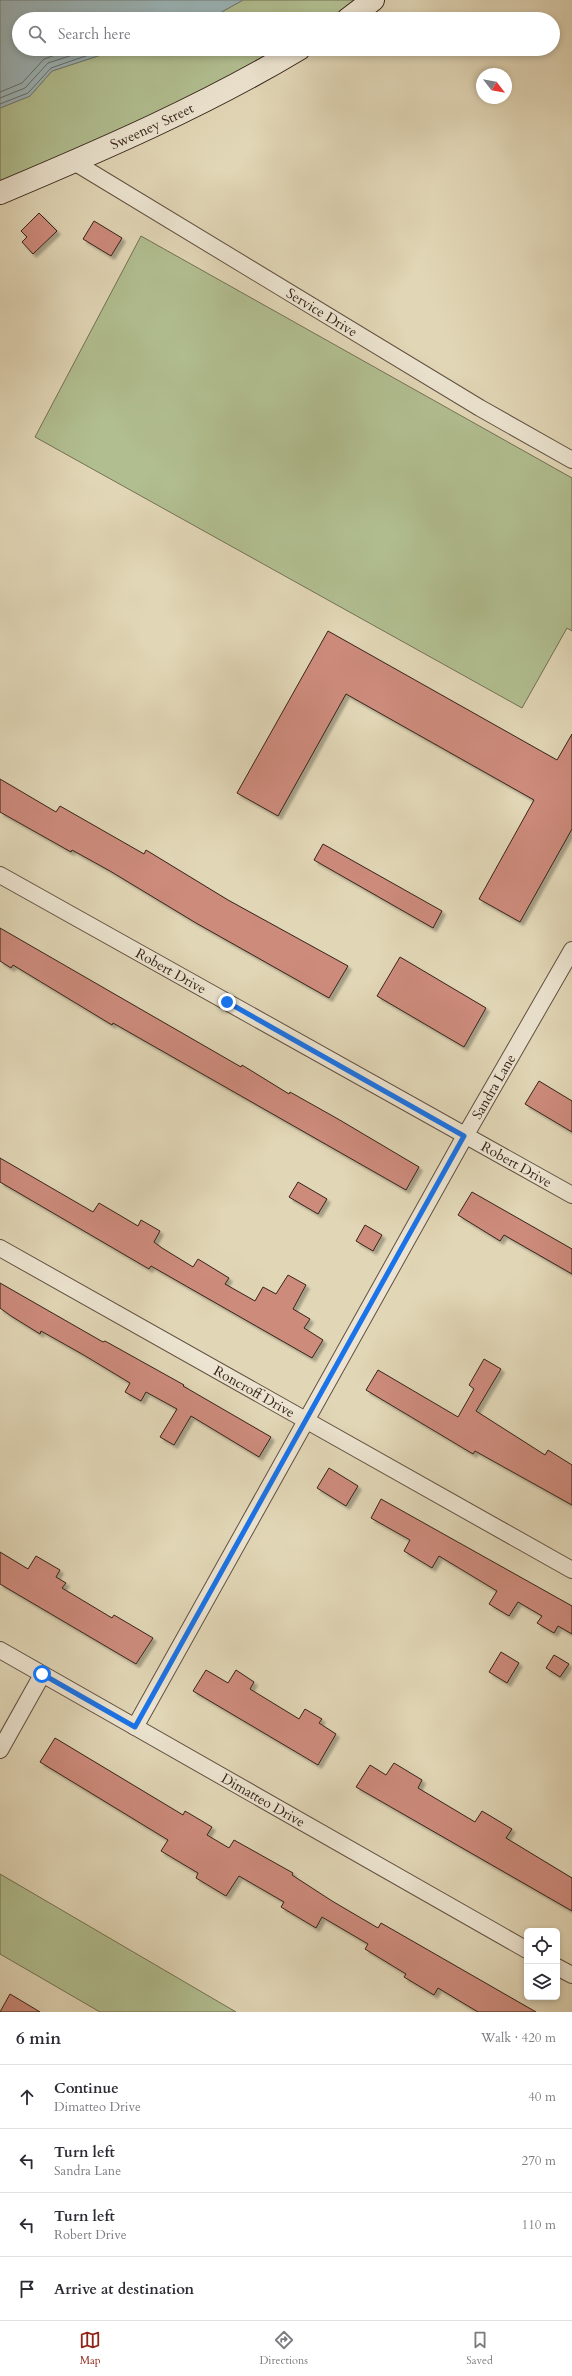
<!DOCTYPE html>
<html lang="en">
<head>
<meta charset="utf-8">
<style>
	body { margin:0; font-family:Cardo,serif; background:#f2f2f3; color:#2b2b33 }
	.controls { position:absolute; right:12px; bottom:12px; display:grid; overflow:hidden; border-radius:6px; box-shadow:0 2px 6px #0003 }
	.controls button { width:36px; height:36px; display:grid; place-items:center; padding:0; border:0; border-bottom:1px solid #e1e1e2; background:#fff; color:#2b2b33; font:20px sans-serif }
	.compass { position:absolute; left:476px; top:68px; width:36px; height:36px; border-radius:50%; background:#fff; box-shadow:0 2px 6px #0003; rotate:121deg }
	.stop { position:absolute; width:12px; height:12px; margin:-9px; border:3px solid #1a73e8; border-radius:50%; background:#fff }
	.stop.end { background:#1a73e8; border-color:#fff; box-shadow:0 1px 4px #0008 }
	.list { margin:0; padding:0; list-style:none }
	h2 { display:flex; justify-content:space-between; align-items:center; height:52px; margin:0; padding:0 16px; font-size:17px }
	h2 small { font-size:13px; font-weight:400; color:#7c7c81 }
	.list li { display:grid; grid-template-columns:26px 1fr auto; gap:12px; align-items:center; box-sizing:border-box; height:64px; padding:0 16px; border-top:1px solid #e1e1e2 }
	.list b { display:block; font-size:15px; white-space:nowrap }
	.list p { margin:0; font-size:13px; white-space:nowrap; color:#7c7c81 }
	.list em { font-size:13px; font-style:normal; color:#7c7c81 }
	.icon { flex:none; width:22px; height:22px; fill:none; stroke:currentColor; stroke-width:2; stroke-linecap:round; stroke-linejoin:round }
	.map { position:relative; flex:none; width:572px; height:2012px; overflow:hidden }
	.search { position:absolute; background:#fff; box-shadow:0 2px 6px #0003; left:12px; right:12px; top:12px; height:44px; display:flex; align-items:center; gap:10px; box-sizing:border-box; padding:0 14px; border-radius:22px; color:#7c7c81; font-size:15px }
	.sheet { height:308px; background:#fff }
	nav { display:flex; justify-content:space-around; align-items:center; box-sizing:border-box; height:56px; border-top:1px solid #e1e1e2; background:#fff; font-size:11px; color:#7c7c81 }
	nav a { display:grid; justify-items:center; gap:2px }
	nav .on { color:#8f2418 }
	.map>svg:first-child { display:block }
	.green { fill:#b1be90; stroke:#747155 }
	.water { fill:#9bb6ba; stroke:#737c7a }
	.lines { fill:none; stroke-linecap:round; stroke-linejoin:round }
	.shore { stroke:#686d6a; stroke-width:1 }
	.building { fill:#cd8b7b; stroke:#36241a; filter:url(#shadow) }
	.street-casing { stroke:#615041; stroke-width:18 }
	.secondary-casing { stroke:#36241a; stroke-width:24 }
	.street { stroke:#ece4d0; stroke-width:16 }
	.secondary { stroke:#ece4d0; stroke-width:22 }
	.route { stroke:#1a73e8; stroke-width:5 }
	.labels { text-anchor:middle; stroke-width:4; stroke-linejoin:round; paint-order:stroke }
	.street-label { font-size:14px; fill:#36241a; stroke:#ece4d0 }
</style>
</head>
<body>
<div class="map">
<svg width="572" height="2012" viewBox="0 0 572 2012">
	<defs>
		<filter id="shadow"><feDropShadow dx="3.5" dy="3.5" stdDeviation="1" flood-color="#0004"/></filter>
	</defs>
	<rect width="100%" height="100%" fill="#e1d6b6"/>
	<filter id="stains"><feTurbulence type="fractalNoise" baseFrequency=".005" numOctaves="4"/><feColorMatrix values="0 0 0 0 .2 0 0 0 0 .09 0 0 0 0 .02 0 0 0 .5 -.17"/></filter>
	<radialGradient id="worn" r=".72"><stop offset=".6" stop-color="#630" stop-opacity="0"/><stop offset="1" stop-color="#630" stop-opacity=".3"/></radialGradient>
	<!-- green -->
	<g class="green">
		<polygon points="243,0 373,0 348,19 209,19"/>
		<polygon points="119,49 294,49 0,193 0,108 30,96 52,71"/>
		<polygon points="141,236 572,478 572,631 567,628 522,708 35,437"/>
		<polygon points="0,1874 236,2012 100,2012 0,1954"/>
	</g>
	<!-- water -->
	<polygon class="water" points="0,0 243,0 209,19 19,19 19,49 119,49 52,71 30,96 0,108"/>
	<g class="lines">
		<!-- shore -->
		<g class="shore">
			<polyline points="0,92 22,83 44,59 72,49"/>
			<polyline points="0,98 25,88 48,63 91,49"/>
			<polyline points="0,104 28,93 51,68 106,49"/>
		</g>
	</g>
	<!-- building -->
	<g class="building">
		<polygon points="39,213 57,231 33,254 22,242 27,237 21,231"/>
		<polygon points="94,221 122,238 111,256 83,239"/>
		<polygon points="328,631 557,760 572,734 572,829 520,922 479,899 534,800 346,694 278,816 237,793"/>
		<polygon points="0,779 56,812 60,806 144,854 146,850 228,900 348,966 329,998 196,923 110,871 72,850 71,852 0,812"/>
		<polygon points="323,844 442,911 433,928 314,860"/>
		<polygon points="0,928 241,1067 242,1065 289,1094 290,1092 338,1119 419,1167 406,1190 113,1023 112,1025 13,965 11,968 0,961"/>
		<polygon points="400,957 486,1008 464,1047 377,996"/>
		<polygon points="539,1081 572,1101 572,1132 525,1104"/>
		<polygon points="0,1158 93,1212 99,1203 138,1226 141,1220 160,1231 154,1242 162,1248 193,1267 198,1259 229,1278 225,1284 255,1301 263,1287 276,1294 288,1275 306,1285 293,1309 310,1319 304,1328 323,1340 312,1358 151,1266 149,1269 0,1182"/>
		<polygon points="298,1182 327,1199 318,1214 289,1197"/>
		<polygon points="472,1192 572,1249 572,1274 504,1235 500,1241 458,1215"/>
		<polygon points="365,1225 382,1235 373,1251 356,1241"/>
		<polygon points="0,1283 103,1342 105,1341 184,1385 183,1386 271,1437 259,1457 191,1416 174,1445 160,1437 177,1409 146,1392 141,1401 125,1392 130,1383 82,1354 41,1331 40,1334 11,1316 0,1308"/>
		<polygon points="484,1359 501,1369 476,1411 545,1455 548,1450 572,1465 572,1505 475,1451 473,1454 366,1390 378,1370 458,1417 474,1389 469,1385"/>
		<polygon points="329,1468 358,1486 346,1506 317,1488"/>
		<polygon points="381,1499 572,1606 572,1634 558,1626 554,1633 537,1623 542,1616 518,1602 509,1616 489,1604 497,1591 439,1556 432,1568 404,1551 410,1540 371,1518"/>
		<polygon points="0,1552 28,1569 36,1556 60,1570 56,1577 66,1583 62,1588 112,1618 114,1615 153,1638 136,1664 0,1584"/>
		<polygon points="501,1652 519,1663 507,1683 489,1672"/>
		<polygon points="554,1655 569,1664 560,1677 546,1668"/>
		<polygon points="206,1670 228,1683 236,1670 254,1682 250,1689 299,1719 305,1709 322,1719 319,1723 336,1734 318,1765 193,1691"/>
		<polygon points="55,1738 183,1815 185,1811 212,1827 207,1835 229,1848 234,1840 293,1873 292,1875 332,1901 378,1928 381,1923 536,2012 478,2012 438,1988 434,1995 404,1977 406,1974 365,1949 368,1944 322,1917 316,1928 281,1907 284,1902 239,1876 226,1896 196,1878 198,1873 161,1851 168,1840 40,1762"/>
		<polygon points="394,1763 422,1780 418,1788 475,1822 482,1811 512,1829 506,1838 572,1878 572,1911 356,1787 370,1765 386,1775"/>
		<polygon points="10,1994 40,2012 0,2012"/>
	</g>
	<g class="lines">
		<!-- street casing -->
		<g class="street-casing">
			<g id="street">
				<path id="s1" d="M74 162 480 408 572 460"/>
				<path id="s2" d="M0 875 572 1195"/>
				<path id="s3" d="M0 1248 572 1570"/>
				<path id="s4" d="M0 1650 527 1950"/>
				<path id="s5" d="M135 1727 465 1136 572 950"/>
				<polyline points="0,1750 42,1675"/>
				<polyline points="557,1967 572,1975"/>
			</g>
		</g>
		<!-- secondary casing -->
		<g class="secondary-casing">
			<g id="secondary">
				<polyline points="348,19 373,0"/>
				<path id="s6" d="M0 193C102 150 204 106 299 49"/>
			</g>
		</g>
		<!-- street -->
		<use href="#street" class="street"/>
		<!-- secondary -->
		<use href="#secondary" class="secondary"/>
	</g>
	<g class="lines">
		<!-- route -->
		<polyline class="route" points="42,1674 135,1727 464,1136 227,1002"/>
	</g>
	<g class="labels">
		<!-- street labels -->
		<g class="street-label">
			<text dy="5" stroke="none"><textPath href="#s6" startOffset="166">Sweeney Street</textPath></text>
			<text dy="5" stroke="none"><textPath href="#s1" startOffset="290">Service Drive</textPath></text>
			<text dy="5" stroke="none"><textPath href="#s2" startOffset="196">Robert Drive</textPath></text>
			<text dy="5" stroke="none"><textPath href="#s5" startOffset="734">Sandra Lane</textPath></text>
			<text dy="5" stroke="none"><textPath href="#s2" startOffset="592">Robert Drive</textPath></text>
			<text dy="5" stroke="none"><textPath href="#s3" startOffset="292">Roncroff Drive</textPath></text>
			<text dy="5" stroke="none"><textPath href="#s4" startOffset="303">Dimatteo Drive</textPath></text>
		</g>
	</g>
	<rect width="100%" height="100%" filter="url(#stains)"/>
	<rect width="100%" height="100%" fill="url(#worn)"/>
</svg>
<div class="controls">
<button><svg class="icon" aria-label="locate" viewBox="0 0 24 24"><circle cx="12" cy="12" r="6"/><path d="M12 2v4M12 18v4M2 12h4M18 12h4"/></svg></button>
<button><svg class="icon" aria-label="layers" viewBox="0 0 24 24"><path d="M12 4l9 5-9 5-9-5zM3 14l9 5 9-5"/></svg></button>
</div>
<svg class="compass" viewBox="-18 -18 36 36"><path d="M0-13l5 13h-10z" fill="#e53935"/><path d="M0 13l5-13h-10z" fill="#7c7c81"/></svg>
<div class="stop" style="left:42px;top:1674px"></div>
<div class="stop end" style="left:227px;top:1002px"></div>
<div class="search"><svg class="icon" aria-label="search" viewBox="0 0 24 24"><circle cx="10" cy="10" r="6"/><path d="M15 15l6 6"/></svg>Search here</div>
</div>
<section class="sheet">
<h2>6 min<small>Walk · 420 m</small></h2>
<ul class="list">
<li><svg class="icon" aria-label="ahead" viewBox="0 0 24 24"><path d="M12 20V5M6 11l6-6 6 6"/></svg><div><b>Continue</b><p>Dimatteo Drive</p></div><em>40 m</em></li>
<li><svg class="icon" aria-label="left" viewBox="0 0 24 24"><path d="M17 20v-9H6M10 6l-5 5 5 5"/></svg><div><b>Turn left</b><p>Sandra Lane</p></div><em>270 m</em></li>
<li><svg class="icon" aria-label="left" viewBox="0 0 24 24"><path d="M17 20v-9H6M10 6l-5 5 5 5"/></svg><div><b>Turn left</b><p>Robert Drive</p></div><em>110 m</em></li>
<li><svg class="icon" aria-label="arrive" viewBox="0 0 24 24"><path d="M6 21V4h12l-3 4 3 4H6"/></svg><div><b>Arrive at destination</b></div></li>
</ul>
</section>
<nav>
<a class="on"><svg class="icon" aria-label="map" viewBox="0 0 24 24"><path d="M3 6l6-2 6 2 6-2v14l-6 2-6-2-6 2zM9 4v14M15 6v14"/></svg>Map</a>
<a><svg class="icon" aria-label="directions" viewBox="0 0 24 24"><path d="M12 3l9 9-9 9-9-9zM9 14v-3h6M13 9l2 2-2 2"/></svg>Directions</a>
<a><svg class="icon" aria-label="saved" viewBox="0 0 24 24"><path d="M7 4h10v16l-5-4-5 4z"/></svg>Saved</a>
</nav>
</body>
</html>
